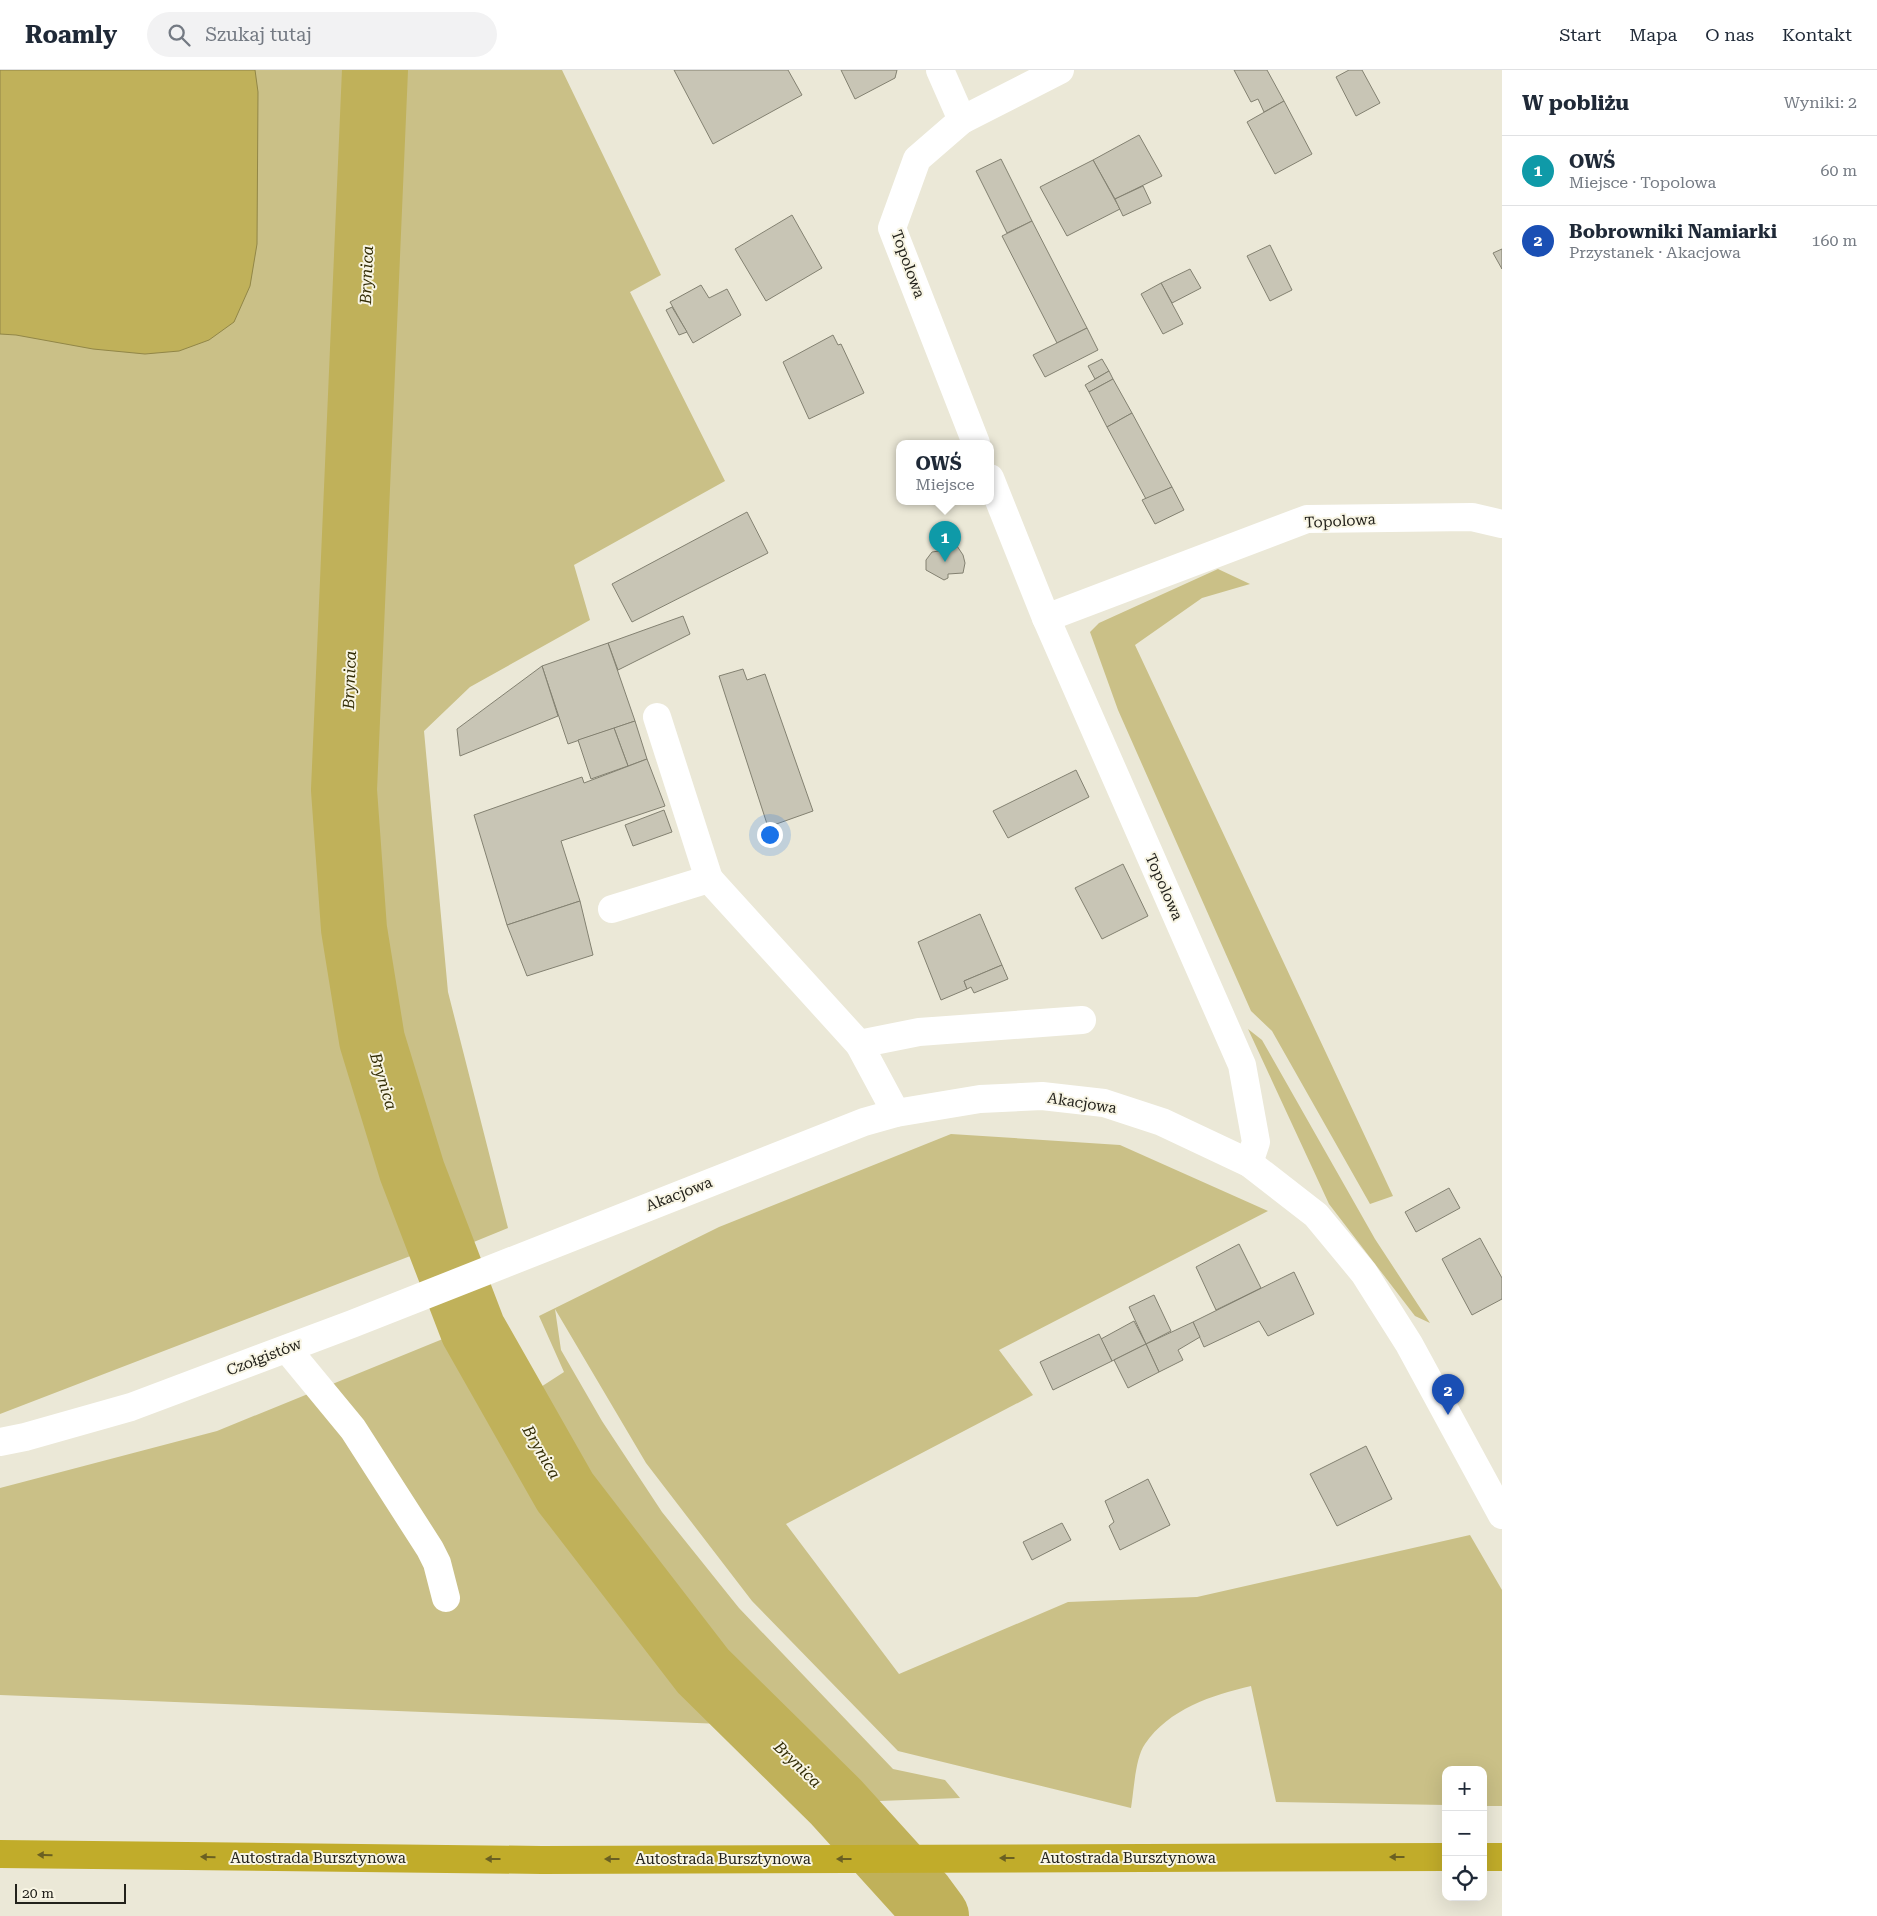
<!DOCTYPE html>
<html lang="pl">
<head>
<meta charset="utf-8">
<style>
	body { margin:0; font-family:"Roboto Serif",serif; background:#f2f2f3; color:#1f2937 }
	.controls { position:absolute; right:15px; bottom:15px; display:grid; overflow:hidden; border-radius:10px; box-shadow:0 5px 20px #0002 }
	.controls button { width:45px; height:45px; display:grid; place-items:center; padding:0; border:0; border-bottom:1px solid #e0e1e3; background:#fff; color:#1f2937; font:25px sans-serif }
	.scale { position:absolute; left:15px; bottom:12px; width:111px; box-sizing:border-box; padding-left:5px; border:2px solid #23221c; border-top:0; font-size:14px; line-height:18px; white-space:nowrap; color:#23221c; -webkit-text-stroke:4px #f8f5e4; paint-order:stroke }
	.you { position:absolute; left:769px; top:764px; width:18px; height:18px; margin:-12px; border:4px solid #fff; border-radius:50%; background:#1a73e8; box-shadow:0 0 0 8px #1a73e833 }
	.badge { display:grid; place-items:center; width:32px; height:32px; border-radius:50%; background:#1a73e8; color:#fff; font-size:16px; font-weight:700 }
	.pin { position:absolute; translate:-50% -41px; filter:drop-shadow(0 1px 2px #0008) }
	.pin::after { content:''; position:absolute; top:26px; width:18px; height:15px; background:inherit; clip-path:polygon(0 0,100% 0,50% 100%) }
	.popup { position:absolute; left:896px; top:370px; width:98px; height:65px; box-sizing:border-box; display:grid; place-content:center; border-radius:10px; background:#fff; filter:drop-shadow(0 1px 4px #0005); font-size:16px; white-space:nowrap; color:#747a83 }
	.popup b { font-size:19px; color:#1f2937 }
	.popup::after { content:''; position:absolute; left:50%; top:100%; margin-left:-10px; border:10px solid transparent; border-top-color:#fff }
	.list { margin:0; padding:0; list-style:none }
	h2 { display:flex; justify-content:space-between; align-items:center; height:65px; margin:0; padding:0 20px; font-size:21px }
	h2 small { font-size:16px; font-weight:400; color:#747a83 }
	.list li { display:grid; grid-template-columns:32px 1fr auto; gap:15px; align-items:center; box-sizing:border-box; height:70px; padding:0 20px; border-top:1px solid #e0e1e3 }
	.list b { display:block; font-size:19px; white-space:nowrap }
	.list p { margin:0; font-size:16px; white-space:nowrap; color:#747a83 }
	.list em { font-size:16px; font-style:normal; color:#747a83 }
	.icon { flex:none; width:28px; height:28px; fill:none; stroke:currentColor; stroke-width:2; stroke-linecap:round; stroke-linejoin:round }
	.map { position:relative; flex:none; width:1502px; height:1846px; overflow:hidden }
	header { display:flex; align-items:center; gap:30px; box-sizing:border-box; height:70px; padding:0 25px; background:#fff; border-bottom:1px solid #e0e1e3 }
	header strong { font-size:24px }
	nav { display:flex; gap:28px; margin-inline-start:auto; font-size:18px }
	.search { width:350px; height:45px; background:#f2f2f3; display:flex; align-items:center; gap:12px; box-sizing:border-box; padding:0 18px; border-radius:28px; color:#747a83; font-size:19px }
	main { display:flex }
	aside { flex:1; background:#fff }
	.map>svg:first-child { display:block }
	.green { fill:#cac087 }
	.water { fill:#c0b15a; stroke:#918647 }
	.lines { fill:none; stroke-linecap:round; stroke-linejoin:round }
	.river { stroke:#c0b15a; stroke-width:66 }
	.building { fill:#c8c5b5; stroke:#838171 }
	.minor { stroke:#fff; stroke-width:28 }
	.highway { stroke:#c1ac2a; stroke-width:28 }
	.oneway { fill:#6a6022 }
	.labels { text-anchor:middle; stroke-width:4; stroke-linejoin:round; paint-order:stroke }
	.street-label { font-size:15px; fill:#23221c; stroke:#f8f5e4 }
	.water-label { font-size:16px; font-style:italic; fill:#322c05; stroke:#f8f5e4 }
</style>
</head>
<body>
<header>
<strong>Roamly</strong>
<div class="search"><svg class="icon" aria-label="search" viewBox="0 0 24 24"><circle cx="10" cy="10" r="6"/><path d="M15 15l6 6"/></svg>Szukaj tutaj</div>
<nav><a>Start</a><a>Mapa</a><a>O nas</a><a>Kontakt</a></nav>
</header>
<main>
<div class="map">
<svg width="1502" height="1846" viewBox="0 0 1502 1846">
	<rect width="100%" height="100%" fill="#ebe8d7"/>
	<!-- green -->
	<g class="green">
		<polygon points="0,0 355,0 335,335 328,782 356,975 426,1180 0,1344"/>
		<polygon points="390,0 562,0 661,205 630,222 725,411 574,495 590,550 470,617 424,661 448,922 508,1158 464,1176 373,874 362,726"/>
		<polygon points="1218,499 1250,514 1202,528 1135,575 1393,1126 1370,1134 1272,961 1251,941 1118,640 1090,562 1099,553"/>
		<polygon points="1248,959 1262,970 1375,1169 1430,1253 1415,1246 1329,1134"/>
		<path d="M951 1064 1120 1075 1268 1141 999 1280 1033 1325 786 1454 899 1604 1068 1532 1197 1527 1470 1465 1502 1520V1736H1483V1700H1446V1735L1276 1732 1251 1616C1212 1625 1169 1639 1145 1674 1135 1688 1134 1721 1131 1738L898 1681 752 1531 646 1393 555 1239 561 1280 602 1351 662 1442 739 1538 893 1699 945 1710 960 1728 852 1732 719 1589 610 1450 530 1324 564 1302 539 1246 719 1157Z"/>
		<polygon points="455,1264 509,1376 609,1520 722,1654 0,1625 0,1418 217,1361"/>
	</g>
	<!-- water -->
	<polygon class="water" points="0,0 255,0 258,22 257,174 250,216 234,252 209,270 179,281 145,284 93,279 16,265 0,264"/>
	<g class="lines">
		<!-- river -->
		<polyline class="river" points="375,0 344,720 354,859 372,970 412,1101 473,1260 565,1422 703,1601 836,1732 922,1827 936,1846"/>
	</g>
	<!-- building -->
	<g class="building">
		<polygon points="674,0 788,0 802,25 713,74"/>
		<polygon points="841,0 897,0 895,8 855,29"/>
		<polygon points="1234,0 1267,0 1284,31 1264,42 1258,29 1251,32"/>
		<polygon points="1349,0 1362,0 1380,33 1356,46 1336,7"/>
		<polygon points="1284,31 1312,84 1275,104 1247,52"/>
		<polygon points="1139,65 1162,106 1115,129 1093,90"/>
		<polygon points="1001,89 1032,151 1007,163 976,101"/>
		<polygon points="1093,90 1120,139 1067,166 1040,117"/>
		<polygon points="1143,116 1151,133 1123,146 1115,129"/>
		<polygon points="792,145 822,198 766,231 735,179"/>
		<polygon points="1032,151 1087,258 1057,273 1002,166"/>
		<polygon points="1270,175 1292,220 1270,231 1247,186"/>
		<polygon points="1502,179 1502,199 1493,183"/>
		<polygon points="1190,199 1201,218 1172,233 1161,213"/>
		<polygon points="1161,213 1183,254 1163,264 1141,224"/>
		<polygon points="701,215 709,228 727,219 741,245 693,273 670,232"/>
		<polygon points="672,237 687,262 679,265 666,240"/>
		<polygon points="1087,258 1098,280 1045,307 1033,285"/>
		<polygon points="833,265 838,275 841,274 864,323 809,349 783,292"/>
		<polygon points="1102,289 1109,301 1095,309 1088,296"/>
		<polygon points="1109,301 1113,309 1089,322 1085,315"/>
		<polygon points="1113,309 1132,343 1107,357 1089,322"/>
		<polygon points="1132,343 1172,417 1146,429 1107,357"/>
		<polygon points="1172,417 1184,440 1155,454 1142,430"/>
		<polygon points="747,442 768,483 632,552 612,514"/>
		<polygon points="949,472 957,476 963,485 965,493 963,503 948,504 948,508 944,510 926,500 926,490 932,482 939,481"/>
		<polygon points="683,546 690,564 618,600 608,573"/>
		<polygon points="608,573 635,651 568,674 542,596"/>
		<polygon points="542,596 558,646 460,686 457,659"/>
		<polygon points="743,599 747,610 765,604 813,741 768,757 719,606"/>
		<polygon points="635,651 647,689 628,696 614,658"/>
		<polygon points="614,658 628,696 591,709 578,670"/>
		<polygon points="647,689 665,736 561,771 580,831 507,855 474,745 582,707 584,713"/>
		<polygon points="1076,700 1089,727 1008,768 993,741"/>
		<polygon points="664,740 672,762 633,776 625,755"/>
		<polygon points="1123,794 1148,846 1102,869 1075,818"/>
		<polygon points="580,831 593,885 527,906 507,855"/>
		<polygon points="980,844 1002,895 964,911 967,919 941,930 918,872"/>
		<polygon points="1002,895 1008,909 974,923 971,917 967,919 964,911"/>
		<polygon points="1449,1118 1460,1138 1416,1162 1405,1142"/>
		<polygon points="1480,1168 1502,1208 1502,1229 1472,1245 1442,1189"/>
		<polygon points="1239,1174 1261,1218 1216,1240 1196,1197"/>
		<polygon points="1294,1202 1314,1244 1268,1266 1259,1251 1204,1277 1193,1252"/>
		<polygon points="1154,1225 1171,1261 1146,1274 1129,1237"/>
		<polygon points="1134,1251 1146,1274 1112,1291 1101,1269"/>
		<polygon points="1193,1252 1200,1267 1178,1280 1183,1290 1159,1302 1146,1274"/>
		<polygon points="1099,1264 1112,1291 1053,1320 1040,1292"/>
		<polygon points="1146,1274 1159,1302 1128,1318 1114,1290"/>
		<polygon points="1366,1376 1392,1429 1337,1456 1310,1404"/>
		<polygon points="1148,1409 1170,1455 1120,1480 1109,1456 1114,1452 1105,1431"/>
		<polygon points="1062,1453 1071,1470 1032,1490 1023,1472"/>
	</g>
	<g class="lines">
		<!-- minor -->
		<g class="minor">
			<polyline points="940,0 962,50"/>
			<polyline points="976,373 892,158 917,89 962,50 1060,0"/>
			<polyline points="990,408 1046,548 1242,995 1256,1072 1249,1093"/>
			<polyline points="1046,548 1307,449 1472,447 1502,454"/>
			<polyline points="657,647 709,809"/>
			<polyline points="612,839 709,809 859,974 896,1043"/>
			<polyline points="859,974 919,962 1082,950"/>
			<polyline points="287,1279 353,1359 430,1479 437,1493 446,1528"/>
			<polyline points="0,1372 25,1367 131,1337 352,1254 864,1052 896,1043 980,1029 1042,1026 1104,1033 1162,1052 1249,1093 1316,1145 1364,1203 1409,1274 1502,1445"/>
		</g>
		<!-- highway -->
		<g class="highway">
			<polyline points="0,1784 542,1790 1446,1787"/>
			<polyline points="1483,1787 1502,1787"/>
		</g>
	</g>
	<!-- one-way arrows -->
	<defs><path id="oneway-solid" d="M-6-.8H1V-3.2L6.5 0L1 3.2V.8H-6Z" transform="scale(1.25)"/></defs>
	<g class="oneway">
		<use href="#oneway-solid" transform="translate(45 1785) rotate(-179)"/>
		<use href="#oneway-solid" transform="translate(208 1787) rotate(-179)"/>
		<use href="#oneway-solid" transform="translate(1397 1787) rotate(-180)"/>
		<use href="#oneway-solid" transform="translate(1007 1788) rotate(180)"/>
		<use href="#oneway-solid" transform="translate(493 1789) rotate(-180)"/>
		<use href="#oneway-solid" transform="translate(612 1789) rotate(180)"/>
		<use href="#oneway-solid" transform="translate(844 1789) rotate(180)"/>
	</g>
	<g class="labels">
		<!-- street labels -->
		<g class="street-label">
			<text transform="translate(908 194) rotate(70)" y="5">Topolowa</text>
			<text transform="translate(1340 451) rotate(-3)" y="5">Topolowa</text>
			<text transform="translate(1164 817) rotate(66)" y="5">Topolowa</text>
			<text transform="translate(1082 1033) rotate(9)" y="5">Akacjowa</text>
			<text transform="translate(679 1124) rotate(-21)" y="5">Akacjowa</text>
			<text transform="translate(264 1287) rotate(-21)" y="5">Czołgistów</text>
			<text x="318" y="1793">Autostrada Bursztynowa</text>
			<text x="1128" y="1793">Autostrada Bursztynowa</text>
			<text x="723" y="1794">Autostrada Bursztynowa</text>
		</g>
		<!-- water labels -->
		<g class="water-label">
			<text transform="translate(366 205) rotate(-88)" y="6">Brynica</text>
			<text transform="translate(349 610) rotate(-88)" y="6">Brynica</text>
			<text transform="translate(384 1011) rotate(73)" y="6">Brynica</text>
			<text transform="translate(542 1382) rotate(60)" y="6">Brynica</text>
			<text transform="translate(798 1694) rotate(44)" y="6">Brynica</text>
		</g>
	</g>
</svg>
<div class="controls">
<button>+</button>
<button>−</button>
<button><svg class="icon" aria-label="locate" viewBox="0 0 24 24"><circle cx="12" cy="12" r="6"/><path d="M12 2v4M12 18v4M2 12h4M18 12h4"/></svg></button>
</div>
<div class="scale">20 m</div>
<div class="you"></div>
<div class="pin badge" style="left:945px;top:492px;background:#0f9aa8">1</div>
<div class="popup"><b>OWŚ</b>Miejsce</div>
<div class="pin badge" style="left:1448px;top:1345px;background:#1a4fb4">2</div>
</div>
<aside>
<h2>W pobliżu<small>Wyniki: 2</small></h2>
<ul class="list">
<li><span class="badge" style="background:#0f9aa8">1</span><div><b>OWŚ</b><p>Miejsce · Topolowa</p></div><em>60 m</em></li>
<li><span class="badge" style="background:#1a4fb4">2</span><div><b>Bobrowniki Namiarki</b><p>Przystanek · Akacjowa</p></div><em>160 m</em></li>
</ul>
</aside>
</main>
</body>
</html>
